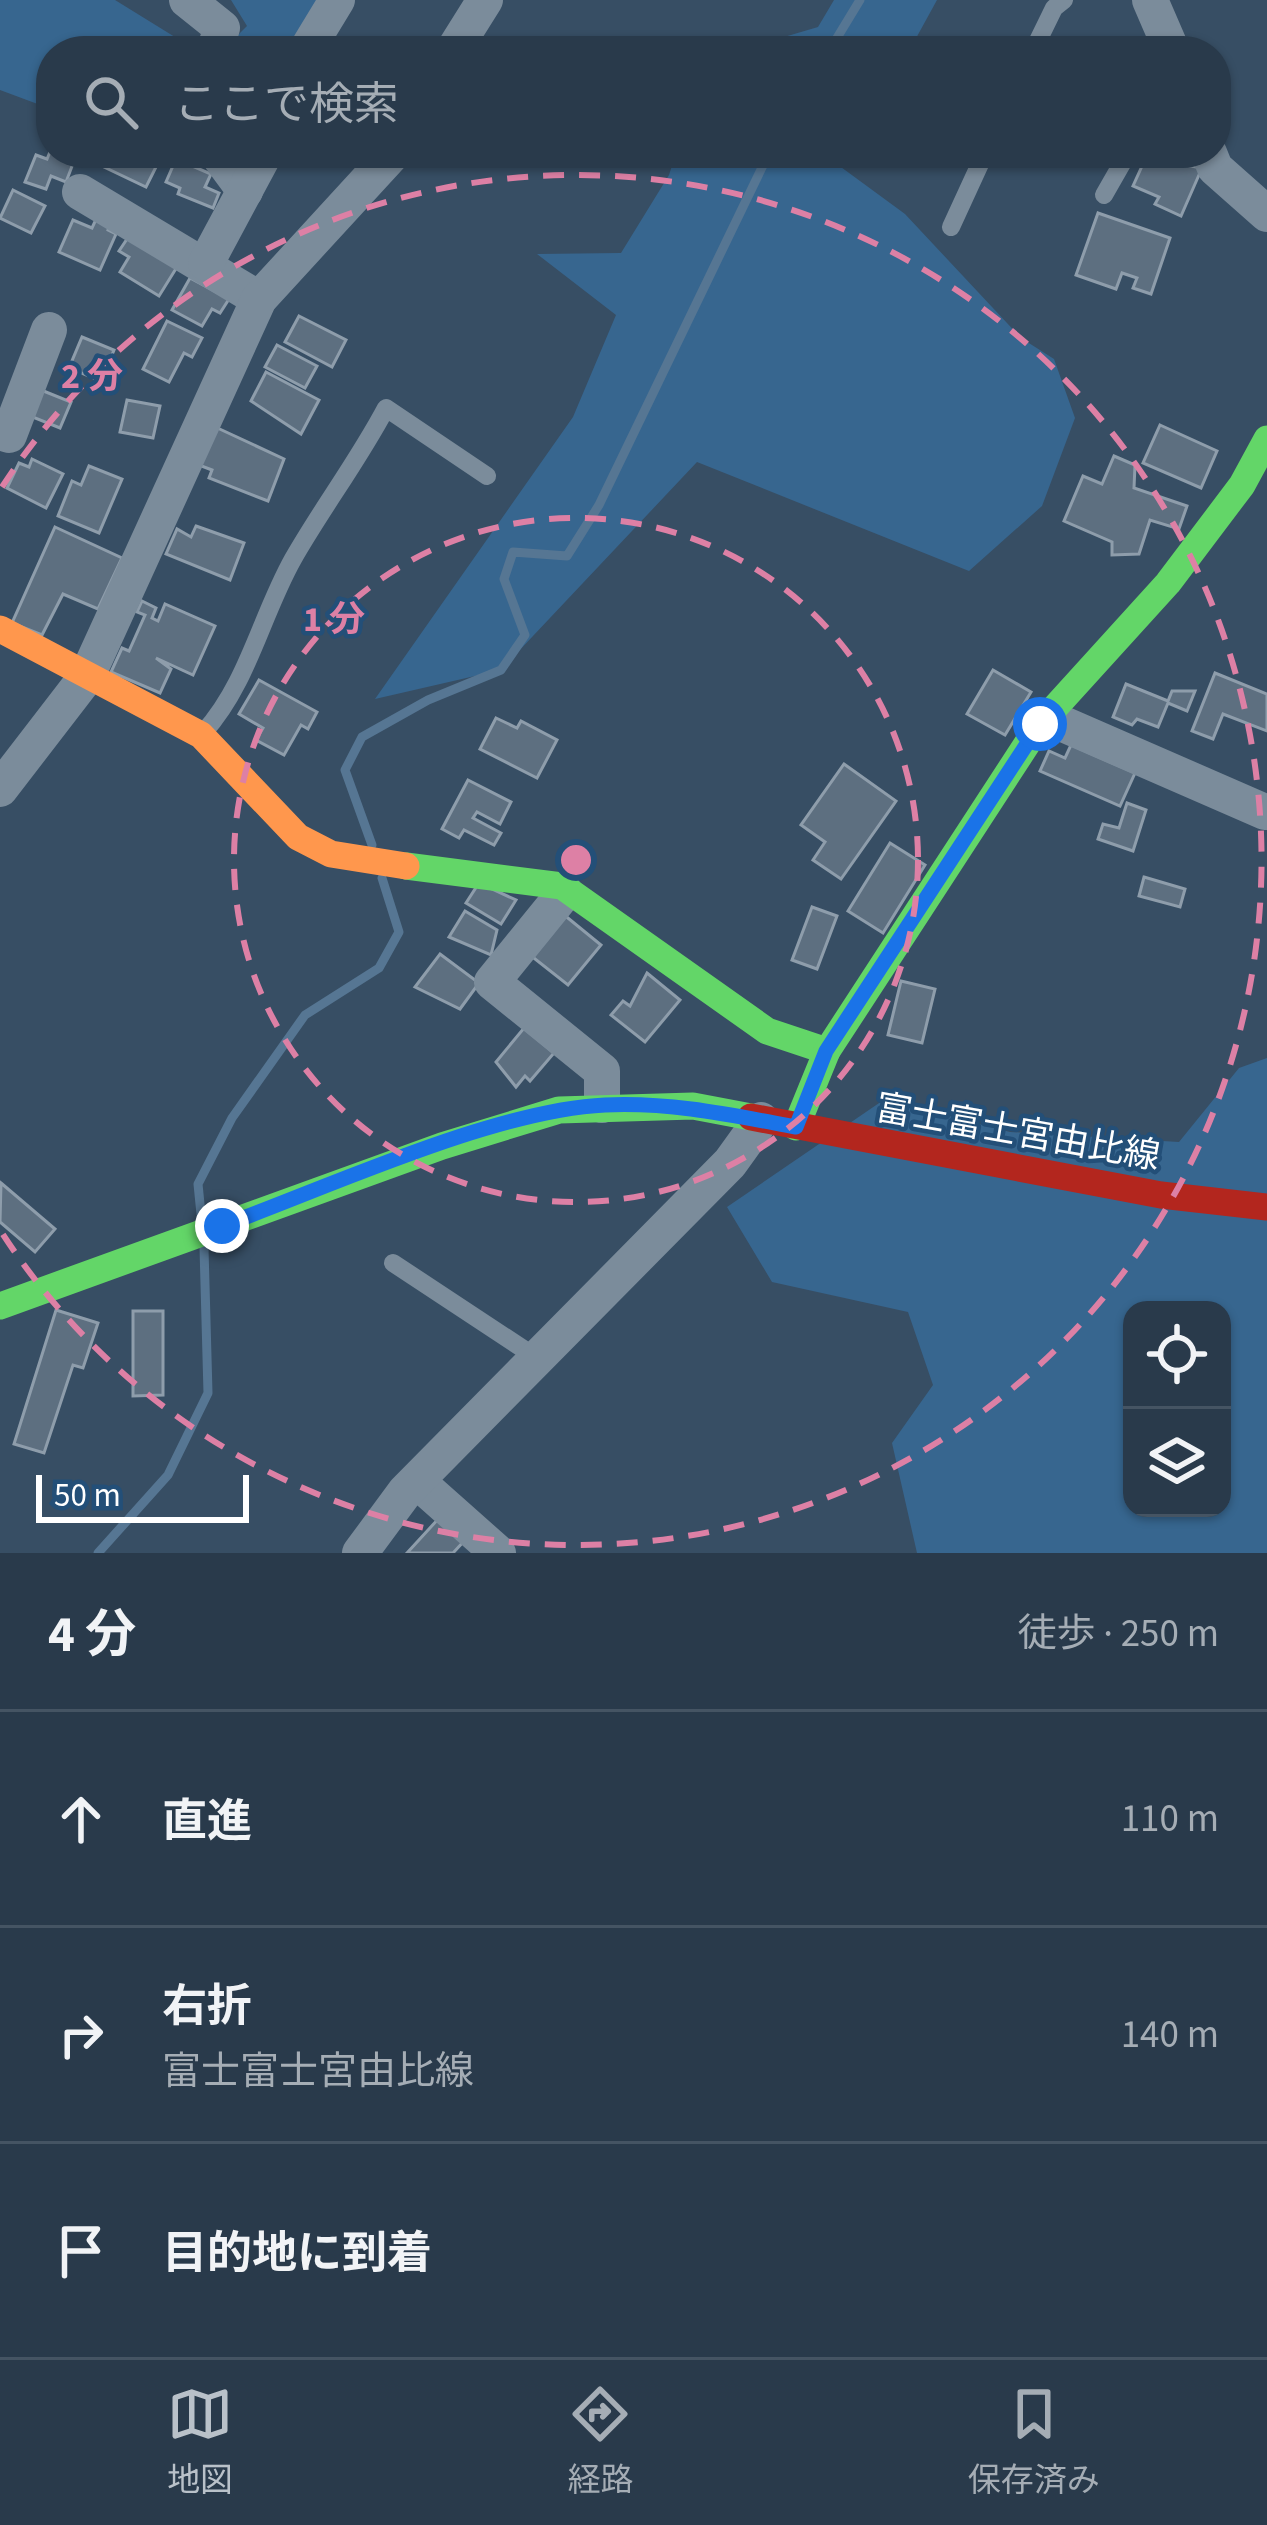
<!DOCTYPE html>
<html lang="ja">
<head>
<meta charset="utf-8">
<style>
	body { margin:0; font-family:"Source Sans 3","Noto Sans JP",sans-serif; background:#354555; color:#f1f3f6 }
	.controls { position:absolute; right:36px; bottom:36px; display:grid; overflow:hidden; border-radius:24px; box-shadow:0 3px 9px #0004 }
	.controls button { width:108px; height:108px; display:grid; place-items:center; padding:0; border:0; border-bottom:3px solid #455463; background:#293a4b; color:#f1f3f6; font:60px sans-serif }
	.scale { position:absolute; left:36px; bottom:30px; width:213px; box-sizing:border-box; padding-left:12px; border:6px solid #fff; border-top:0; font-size:33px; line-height:42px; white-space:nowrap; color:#fff; -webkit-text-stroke:9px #234f78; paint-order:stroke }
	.stop { position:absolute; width:36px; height:36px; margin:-27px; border:9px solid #1a73e8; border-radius:50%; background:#fff }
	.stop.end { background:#1a73e8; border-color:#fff; box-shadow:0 3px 12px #0008 }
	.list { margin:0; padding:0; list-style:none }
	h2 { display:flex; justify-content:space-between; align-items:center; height:156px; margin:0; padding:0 48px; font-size:51px }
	h2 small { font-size:39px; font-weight:400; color:#a5adb5 }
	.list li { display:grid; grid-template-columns:78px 1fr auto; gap:36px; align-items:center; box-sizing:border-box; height:216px; padding:0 48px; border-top:3px solid #455463 }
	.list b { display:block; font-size:45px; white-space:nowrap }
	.list p { margin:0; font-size:39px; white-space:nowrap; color:#a5adb5 }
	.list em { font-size:39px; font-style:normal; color:#a5adb5 }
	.icon { flex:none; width:66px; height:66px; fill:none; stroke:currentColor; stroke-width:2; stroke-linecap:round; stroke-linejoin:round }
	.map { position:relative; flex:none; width:1267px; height:1553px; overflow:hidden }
	.search { position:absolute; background:#293a4b; box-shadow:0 3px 9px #0004; left:36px; right:36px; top:36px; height:132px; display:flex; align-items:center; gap:30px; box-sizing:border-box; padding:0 42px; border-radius:48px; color:#a5adb5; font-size:45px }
	.sheet { height:804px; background:#293a4b }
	nav { display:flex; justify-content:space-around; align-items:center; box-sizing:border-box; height:168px; border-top:3px solid #455463; background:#293a4b; font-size:33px; color:#a5adb5 }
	nav a { display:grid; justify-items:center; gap:6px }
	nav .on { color:#b9c1c9 }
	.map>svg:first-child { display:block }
	.green { fill:#37668f; fill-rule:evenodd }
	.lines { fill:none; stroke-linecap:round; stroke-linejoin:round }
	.stream { stroke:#567693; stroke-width:9 }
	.building { fill:#5d6f80; stroke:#8e9dab; stroke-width:3 }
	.lane { stroke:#7b8c9b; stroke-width:18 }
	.street { stroke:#7b8c9b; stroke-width:36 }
	.fast { stroke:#63d668; stroke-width:27 }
	.slow { stroke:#ff974d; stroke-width:27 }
	.jam { stroke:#b3261e; stroke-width:27 }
	.route { stroke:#1a73e8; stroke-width:15 }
	.ring { fill:none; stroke:#dd80a5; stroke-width:6; stroke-dasharray:21 15 }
	.labels { text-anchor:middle; stroke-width:9; stroke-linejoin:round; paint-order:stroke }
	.street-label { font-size:36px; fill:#fff; stroke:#234f78 }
	.centre { fill:#dd80a5; stroke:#234f78; stroke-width:6 }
	.ring-label { font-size:36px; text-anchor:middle; font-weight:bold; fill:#dd80a5; stroke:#234f78; stroke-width:9; stroke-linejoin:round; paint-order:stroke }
</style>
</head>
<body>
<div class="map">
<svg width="1267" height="1553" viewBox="0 0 1267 1553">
	<rect width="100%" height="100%" fill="#374e64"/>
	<!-- green -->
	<g class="green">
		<polygon points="0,0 115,0 183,42 182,51 51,51 51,109 0,90"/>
		<polygon points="231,0 329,0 296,51 222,51 247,26"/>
		<polygon points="834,0 937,0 909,51 736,51 818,27"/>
		<polygon points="676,153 834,153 830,159 905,214 1021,338 1054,359 1075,418 1042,506 969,571 697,462 501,670 375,699 573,417 616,315 537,254 621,253 669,175"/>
		<path d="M1267 1058V1553H917L892 1443 933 1385 908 1312 772 1282 727 1207 885 1099 1010 1132 1179 1142 1239 1068ZM1132 1310H1222V1508H1132Z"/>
	</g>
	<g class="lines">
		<!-- stream -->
		<g class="stream">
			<polyline points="829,51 860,0"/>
			<polyline points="372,845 345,770 362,737 428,700 501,670 525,635 504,579 513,552 567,556 599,505 769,153"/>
			<polyline points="201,1214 198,1184 232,1118 305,1015 379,968 399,932 382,878"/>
			<polyline points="98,1553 168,1475 208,1393 204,1248"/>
		</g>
	</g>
	<!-- building -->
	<g class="building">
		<polygon points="50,152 74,161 66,182 51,176 46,189 25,182 36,155 47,159"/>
		<polygon points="114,153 152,153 161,157 146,187 102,166"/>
		<polygon points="1148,153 1187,153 1185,165 1202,168 1181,216 1155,204 1159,197 1133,186"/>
		<polygon points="176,159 211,174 205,187 219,193 213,208 178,194 180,188 166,182"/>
		<polygon points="13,190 45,206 31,233 0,218"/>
		<polygon points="1098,213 1170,238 1151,294 1133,288 1137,278 1122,273 1116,289 1076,275"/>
		<polygon points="98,215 111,221 108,230 116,234 100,270 59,252 73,220 92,228"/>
		<polygon points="129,236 177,267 159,296 120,272 129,257 119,251"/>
		<polygon points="190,278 229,299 220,313 212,309 202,326 172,310"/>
		<polygon points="299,316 346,340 332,367 285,342"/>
		<polygon points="167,321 202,338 192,357 184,353 169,382 143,369"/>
		<polygon points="82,337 114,350 101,381 69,368"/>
		<polygon points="277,345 317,366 305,388 265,367"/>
		<polygon points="266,372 319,400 301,434 251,401"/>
		<polygon points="41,390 71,402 60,428 30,416"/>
		<polygon points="127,400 160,406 153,438 120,432"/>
		<polygon points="211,425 284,459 268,501 209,478 212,470 196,464"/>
		<polygon points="1160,425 1217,451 1201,488 1143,463"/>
		<polygon points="1114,456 1135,465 1134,488 1187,506 1179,529 1150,520 1139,554 1112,555 1112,542 1064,521 1083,476 1102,484"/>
		<polygon points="32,459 63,474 46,508 7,488 19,463 29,467"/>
		<polygon points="89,466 122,479 99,533 58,516 72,481 81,485"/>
		<polygon points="196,526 244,543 230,580 166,554 177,529 191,537"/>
		<polygon points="55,527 122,558 98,609 63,594 42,635 12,623"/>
		<polygon points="142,601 156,608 152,618 158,621 165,604 215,626 193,675 156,658 171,669 160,693 111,672 122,648 129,651 145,615 137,612"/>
		<polygon points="993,670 1031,692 1005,735 967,714"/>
		<polygon points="1215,673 1267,694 1267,731 1223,714 1213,739 1192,731"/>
		<polygon points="259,680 317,712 308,729 301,725 284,755 256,740 263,728 239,714"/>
		<polygon points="1126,684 1168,701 1172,691 1195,691 1187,711 1168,703 1158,727 1137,719 1132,725 1113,717"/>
		<polygon points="496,718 517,728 521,721 557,740 537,778 480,749"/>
		<polygon points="1071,745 1135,773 1120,806 1040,771 1049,751 1065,758"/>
		<polygon points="844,764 896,801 841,879 813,860 825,842 801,825"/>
		<polygon points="468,780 511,802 500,824 477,812 473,818 501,833 494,845 464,830 459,838 442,829"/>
		<polygon points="1127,803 1146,810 1133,851 1098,839 1103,824 1119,828"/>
		<polygon points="890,843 925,865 883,933 848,911"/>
		<polygon points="1144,877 1185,889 1180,907 1139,896"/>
		<polygon points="479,883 516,900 501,924 466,903"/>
		<polygon points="812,907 837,916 817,969 792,960"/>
		<polygon points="465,911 497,930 491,955 449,937"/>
		<polygon points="563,914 601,945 568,985 530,955"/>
		<polygon points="440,954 479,983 460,1009 415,987"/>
		<polygon points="647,973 680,1000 645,1042 611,1015 623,1001 630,1006"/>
		<polygon points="901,981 935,989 922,1043 888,1035"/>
		<polygon points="524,1028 554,1053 530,1081 525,1076 516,1087 496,1062"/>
		<polygon points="1,1183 55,1229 35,1252 0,1222"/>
		<polygon points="56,1310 98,1323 83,1368 73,1365 44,1453 14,1444"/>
		<polygon points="133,1311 163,1311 163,1395 133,1396"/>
		<polygon points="440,1517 465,1540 453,1553 407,1553"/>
	</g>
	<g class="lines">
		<!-- lane -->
		<g class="lane">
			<polyline points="1033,51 1054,8 1064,0"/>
			<polyline points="1104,195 1128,153"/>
			<polyline points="951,227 985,153"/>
			<path d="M204 732C248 683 261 616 293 559 322 508 358 461 386 408L487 476"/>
			<polyline points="393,1263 537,1358"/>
		</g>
		<!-- street -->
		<g class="street">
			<polyline points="187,0 222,28 214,51"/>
			<polyline points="1150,0 1172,51"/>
			<polyline points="306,51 337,0"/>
			<polyline points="453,51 485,0"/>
			<polyline points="217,153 245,191"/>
			<polyline points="1209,153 1215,168 1267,214"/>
			<polyline points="80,192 259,299"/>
			<polyline points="206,263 265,153"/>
			<polyline points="0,432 9,435 49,330"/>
			<polyline points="1047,717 1265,812"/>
			<polyline points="0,789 87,676 259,299 393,153"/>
			<polyline points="565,892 492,982 602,1071 602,1105"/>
			<polyline points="418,1482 498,1553"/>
			<polyline points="360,1553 405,1492 730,1163 761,1120"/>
		</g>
		<!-- fast -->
		<g class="fast">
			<polyline points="406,866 562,886 767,1031 827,1051"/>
			<polyline points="796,1127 827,1051 1040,724 1168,583 1242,485 1267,439"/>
			<polyline points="0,1306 442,1146 559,1110 693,1106 751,1117"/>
		</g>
		<!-- slow -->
		<polyline class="slow" points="0,629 201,735 298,837 331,854 406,866"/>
		<!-- jam -->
		<polyline class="jam" points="751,1117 1161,1195 1267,1207"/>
	</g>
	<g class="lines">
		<!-- route -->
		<path class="route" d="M222 1226C329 1187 495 1110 605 1105 672 1102 731 1115 796 1127L826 1051 1040 724"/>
	</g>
	<!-- distance rings -->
	<g class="ring">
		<circle cx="576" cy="860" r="342"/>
		<path d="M2 487A685 685 0 1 1 2 1233"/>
	</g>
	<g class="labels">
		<!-- street labels -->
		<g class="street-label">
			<text transform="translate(1018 1131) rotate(10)" y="13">富士富士宮由比線</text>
		</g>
	</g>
	<circle cx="576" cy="860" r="18" class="centre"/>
	<g class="ring-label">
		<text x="92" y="388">2 分</text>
		<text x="334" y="631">1 分</text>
	</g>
</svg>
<div class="controls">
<button><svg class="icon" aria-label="locate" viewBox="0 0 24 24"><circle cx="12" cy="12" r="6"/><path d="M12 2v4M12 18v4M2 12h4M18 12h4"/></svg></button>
<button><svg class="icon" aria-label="layers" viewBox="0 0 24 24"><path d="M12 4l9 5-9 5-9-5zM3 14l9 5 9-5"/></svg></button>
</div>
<div class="scale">50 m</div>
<div class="stop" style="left:1040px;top:724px"></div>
<div class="stop end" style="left:222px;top:1226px"></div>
<div class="search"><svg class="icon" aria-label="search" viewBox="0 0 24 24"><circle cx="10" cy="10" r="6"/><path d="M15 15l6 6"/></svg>ここで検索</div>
</div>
<section class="sheet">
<h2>4 分<small>徒歩 · 250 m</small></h2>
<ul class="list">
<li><svg class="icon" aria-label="ahead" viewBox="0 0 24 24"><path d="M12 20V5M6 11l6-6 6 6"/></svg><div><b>直進</b></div><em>110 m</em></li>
<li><svg class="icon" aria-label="right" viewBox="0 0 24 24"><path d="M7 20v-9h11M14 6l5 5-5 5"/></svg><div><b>右折</b><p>富士富士宮由比線</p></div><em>140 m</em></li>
<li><svg class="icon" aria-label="arrive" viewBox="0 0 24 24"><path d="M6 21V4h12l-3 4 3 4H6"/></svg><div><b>目的地に到着</b></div></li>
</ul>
</section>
<nav>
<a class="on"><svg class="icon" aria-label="map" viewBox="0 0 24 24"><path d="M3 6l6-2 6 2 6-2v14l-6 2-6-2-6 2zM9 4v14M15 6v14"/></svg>地図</a>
<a><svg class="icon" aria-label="directions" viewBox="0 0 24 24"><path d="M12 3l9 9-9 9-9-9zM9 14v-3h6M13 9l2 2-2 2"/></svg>経路</a>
<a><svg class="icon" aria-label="saved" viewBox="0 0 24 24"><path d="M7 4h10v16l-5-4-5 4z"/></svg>保存済み</a>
</nav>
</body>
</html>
